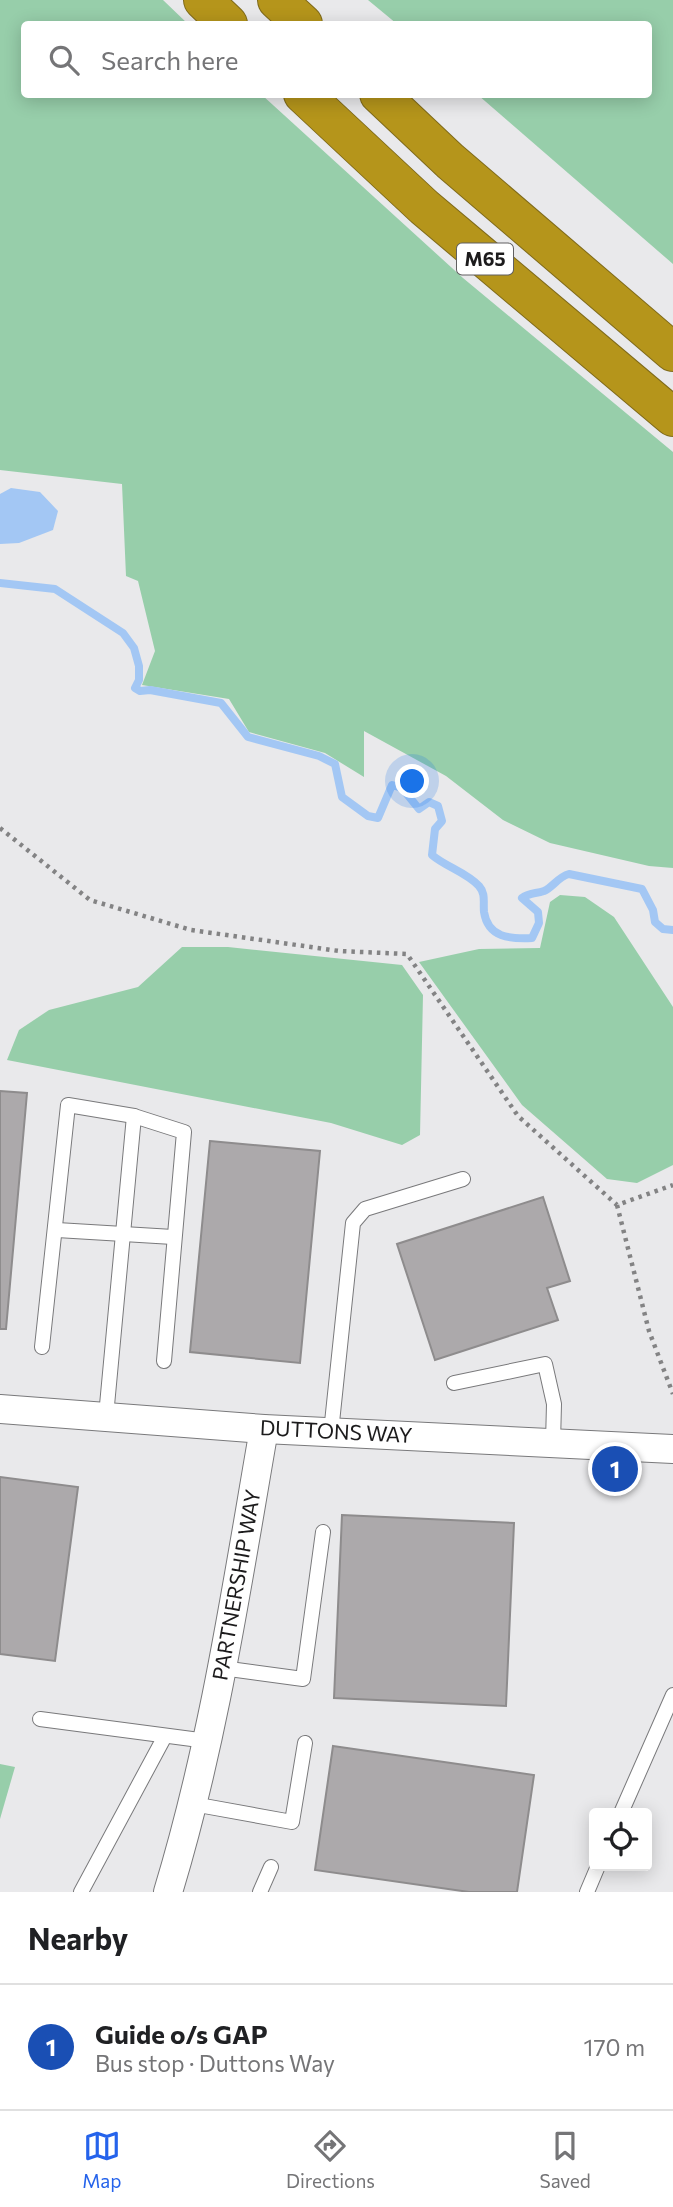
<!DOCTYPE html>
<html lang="en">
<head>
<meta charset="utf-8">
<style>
	body { margin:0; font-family:Commissioner,sans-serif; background:#f6f6f6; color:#202124 }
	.controls { position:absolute; right:21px; bottom:21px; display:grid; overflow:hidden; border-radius:7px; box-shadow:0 4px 18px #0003 }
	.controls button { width:63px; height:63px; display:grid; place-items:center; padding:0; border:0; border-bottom:2px solid #e0e0e0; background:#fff; color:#202124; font:35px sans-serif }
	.you { position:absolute; left:413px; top:782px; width:24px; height:24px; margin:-18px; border:5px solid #fff; border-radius:50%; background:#1a73e8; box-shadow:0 0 0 10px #1a73e833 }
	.badge { display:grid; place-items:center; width:46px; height:46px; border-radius:50%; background:#2563eb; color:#fff; font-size:23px; font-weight:700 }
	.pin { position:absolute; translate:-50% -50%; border:4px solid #fff; box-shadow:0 2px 7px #0006 }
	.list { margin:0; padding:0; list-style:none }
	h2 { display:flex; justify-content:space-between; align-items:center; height:91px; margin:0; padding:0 28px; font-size:30px }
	h2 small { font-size:23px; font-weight:400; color:#757577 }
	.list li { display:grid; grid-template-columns:46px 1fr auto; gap:21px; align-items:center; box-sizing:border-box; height:126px; padding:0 28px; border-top:2px solid #e0e0e0 }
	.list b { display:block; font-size:26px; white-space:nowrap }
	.list p { margin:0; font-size:23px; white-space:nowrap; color:#757577 }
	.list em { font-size:23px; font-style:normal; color:#757577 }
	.icon { flex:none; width:38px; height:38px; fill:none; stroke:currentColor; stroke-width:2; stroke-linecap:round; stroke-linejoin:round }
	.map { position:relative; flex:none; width:673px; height:1892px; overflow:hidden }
	.search { position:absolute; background:#fff; box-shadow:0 4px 18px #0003; left:21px; right:21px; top:21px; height:77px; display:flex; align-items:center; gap:18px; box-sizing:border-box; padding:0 24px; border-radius:7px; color:#757577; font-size:26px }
	.sheet { height:217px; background:#fff }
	nav { display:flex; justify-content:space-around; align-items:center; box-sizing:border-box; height:98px; border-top:2px solid #e0e0e0; background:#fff; font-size:19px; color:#757577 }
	nav a { display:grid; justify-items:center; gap:4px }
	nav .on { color:#2563eb }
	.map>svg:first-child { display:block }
	.green { fill:#97ceaa }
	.water { fill:#a3c7f4 }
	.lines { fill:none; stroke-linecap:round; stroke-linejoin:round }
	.stream { stroke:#a3c7f4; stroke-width:8 }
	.building { fill:#aca9ab; stroke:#8e8c8d; stroke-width:2 }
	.service-casing { stroke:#79797b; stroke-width:16 }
	.minor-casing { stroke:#79797b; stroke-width:30 }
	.motorway-casing { stroke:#7f6a1b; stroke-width:40 }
	.path { stroke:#838384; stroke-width:4.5; stroke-dasharray:3.5 5; stroke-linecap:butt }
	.service { stroke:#fff; stroke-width:14 }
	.minor { stroke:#fff; stroke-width:28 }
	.motorway { stroke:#b5951b; stroke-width:38 }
	.labels { text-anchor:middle; stroke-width:7; stroke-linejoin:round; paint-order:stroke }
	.shield { fill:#fff; stroke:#605f60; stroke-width:2 }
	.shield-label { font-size:19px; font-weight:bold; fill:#1c1b1c }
	.street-label { font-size:21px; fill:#1c1b1c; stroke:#fff }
</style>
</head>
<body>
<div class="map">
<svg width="673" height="1892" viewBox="0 0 673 1892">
	<rect width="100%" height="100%" fill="#e9e9eb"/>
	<!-- green -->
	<g class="green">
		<polygon points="0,0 163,0 188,24 24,24 24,94 262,95 463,278 673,452 673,868 649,866 550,843 503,820 446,776 364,731 364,777 325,753 249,732 229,699 142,685 155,651 138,581 126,576 122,484 0,470"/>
		<polygon points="368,0 673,0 673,264 478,95 648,94 648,24 397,24"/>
		<polygon points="560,895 585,897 614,917 673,1007 673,1165 637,1183 607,1179 522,1105 419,962 479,949 540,948 550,902"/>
		<polygon points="182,947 228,947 402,965 423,995 420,1135 402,1145 331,1123 7,1060 19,1030 49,1010 138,987"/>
		<polygon points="0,1764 15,1767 0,1819"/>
	</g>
	<!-- water -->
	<polygon class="water" points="11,488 40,492 58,511 53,530 19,543 0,544 0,494"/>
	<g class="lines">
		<!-- stream -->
		<path class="stream" d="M0 583 55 589 123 633 134 648 139 666V680L135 688 140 691 150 690 221 703 248 737 319 756 335 764 342 797 368 816 378 818 392 785 402 788 419 809 429 802 438 806 442 821 435 829 432 855C446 867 466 872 479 886 486 894 483 902 484 912 488 938 510 939 532 938L539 923 538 912 522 898C530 892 535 894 544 891 553 887 558 877 569 874L642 889 653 910 655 922 663 929 673 930"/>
	</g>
	<!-- building -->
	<g class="building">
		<polygon points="0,1091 27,1093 6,1329 0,1329"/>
		<polygon points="210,1141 320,1151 300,1363 190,1352"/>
		<polygon points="543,1197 570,1281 547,1288 558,1320 435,1360 397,1244"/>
		<polygon points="0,1477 78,1487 55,1661 0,1654"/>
		<polygon points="342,1515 514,1523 506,1706 334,1698"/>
		<polygon points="333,1746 534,1775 517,1892 469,1892 315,1870"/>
	</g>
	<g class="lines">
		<!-- service casing -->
		<g class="service-casing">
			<g id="service">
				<polyline points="57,1230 173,1237"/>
				<polyline points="42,1347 68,1105 134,1116 184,1132 164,1361"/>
				<polyline points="454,1383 545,1364 554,1404 553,1442"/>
				<polyline points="106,1416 134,1116"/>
				<polyline points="331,1432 353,1223 365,1209 463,1179"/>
				<polyline points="222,1668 303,1679 323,1532"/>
				<polyline points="40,1719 207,1741"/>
				<polyline points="193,1804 292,1822 305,1743"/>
				<polyline points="621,1813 673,1695"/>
				<polyline points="81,1892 165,1736"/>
				<polyline points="260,1892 271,1867"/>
				<polyline points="587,1892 598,1866"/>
			</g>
		</g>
		<!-- minor casing -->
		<g class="minor-casing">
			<g id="minor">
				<polyline points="0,1409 264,1429 673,1449"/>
				<path d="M168 1892C214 1741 237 1584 264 1429"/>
			</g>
		</g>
		<!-- motorway casing -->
		<g class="motorway-casing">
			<g id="motorway">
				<polyline points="203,0 228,24"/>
				<polyline points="277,0 303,24"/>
				<polyline points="303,94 424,207 673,417"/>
				<polyline points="379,94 450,161 673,352"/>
			</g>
		</g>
		<!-- path -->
		<g class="path">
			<polyline points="0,828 90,900 191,930 339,951 407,954 518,1116 617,1205 673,1185"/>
			<polyline points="617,1205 649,1331 673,1394"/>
		</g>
		<!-- service -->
		<use href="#service" class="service"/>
		<!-- minor -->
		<use href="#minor" class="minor"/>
		<!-- motorway -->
		<use href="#motorway" class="motorway"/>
	</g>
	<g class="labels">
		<!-- shield labels -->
		<rect class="shield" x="457" y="243.5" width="56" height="31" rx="5"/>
		<g class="shield-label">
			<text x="485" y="266">M65</text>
		</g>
		<!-- street labels -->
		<g class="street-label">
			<text transform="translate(336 1432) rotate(3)" y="7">DUTTONS WAY</text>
			<text transform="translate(237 1585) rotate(-80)" y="7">PARTNERSHIP WAY</text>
		</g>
	</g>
</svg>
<div class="controls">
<button><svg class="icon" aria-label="locate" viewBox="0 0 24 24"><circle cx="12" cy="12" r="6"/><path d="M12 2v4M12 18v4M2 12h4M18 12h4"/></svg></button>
</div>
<div class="you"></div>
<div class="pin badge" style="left:615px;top:1469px;background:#1a4fb4">1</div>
<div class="search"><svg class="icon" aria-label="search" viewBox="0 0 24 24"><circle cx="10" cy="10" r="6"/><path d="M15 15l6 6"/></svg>Search here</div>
</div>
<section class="sheet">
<h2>Nearby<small></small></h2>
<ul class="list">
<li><span class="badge" style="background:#1a4fb4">1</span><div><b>Guide o/s GAP</b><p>Bus stop · Duttons Way</p></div><em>170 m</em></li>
</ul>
</section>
<nav>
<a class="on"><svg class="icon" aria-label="map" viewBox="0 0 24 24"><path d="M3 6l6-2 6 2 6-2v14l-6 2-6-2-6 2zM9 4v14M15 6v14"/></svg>Map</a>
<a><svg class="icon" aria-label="directions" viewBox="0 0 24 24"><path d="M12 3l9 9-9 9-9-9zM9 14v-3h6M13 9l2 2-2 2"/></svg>Directions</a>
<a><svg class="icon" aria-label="saved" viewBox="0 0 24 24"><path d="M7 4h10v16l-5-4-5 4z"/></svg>Saved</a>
</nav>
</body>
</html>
